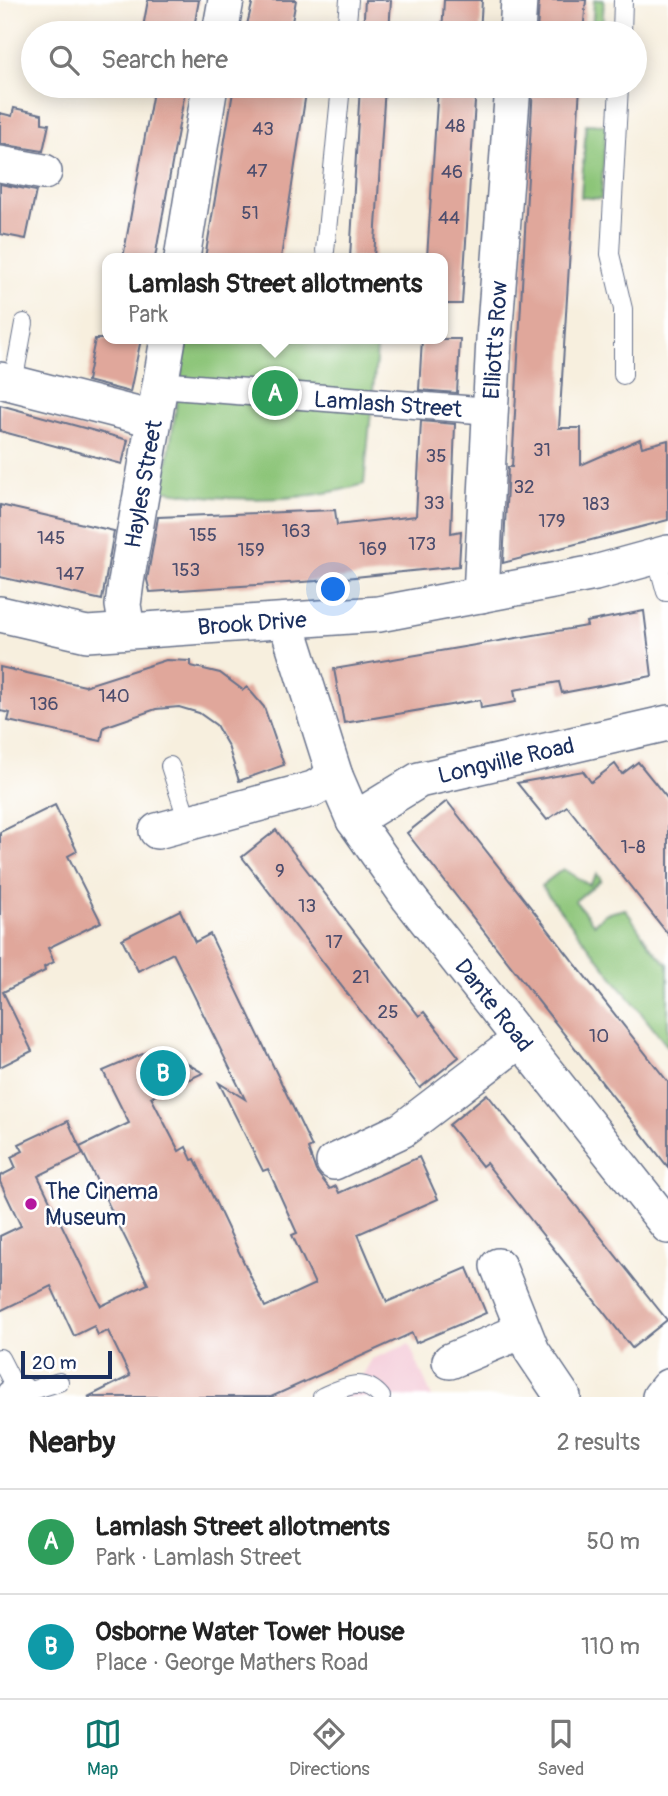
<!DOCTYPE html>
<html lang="en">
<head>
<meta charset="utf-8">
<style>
	body { margin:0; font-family:Pangolin,sans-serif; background:#f2f2f2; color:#222 }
	.scale { position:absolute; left:21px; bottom:18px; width:91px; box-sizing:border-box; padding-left:7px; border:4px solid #1b2f5e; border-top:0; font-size:19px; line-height:24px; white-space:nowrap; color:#1b2f5e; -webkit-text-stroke:5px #fff; paint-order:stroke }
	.you { position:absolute; left:334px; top:590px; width:24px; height:24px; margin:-18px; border:5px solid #fff; border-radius:50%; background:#1a73e8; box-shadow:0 0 0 10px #1a73e833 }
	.badge { display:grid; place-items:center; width:46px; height:46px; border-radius:50%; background:#0f766e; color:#fff; font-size:23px; font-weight:700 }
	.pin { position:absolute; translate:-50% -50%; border:4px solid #fff; box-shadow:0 2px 7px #0006 }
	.popup { position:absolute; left:102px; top:253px; width:346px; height:91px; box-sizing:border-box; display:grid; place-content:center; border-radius:14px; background:#fff; filter:drop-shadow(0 2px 5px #0005); font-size:23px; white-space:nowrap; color:#767676 }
	.popup b { font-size:26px; color:#222 }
	.popup::after { content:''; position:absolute; left:50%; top:100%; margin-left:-14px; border:14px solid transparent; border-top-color:#fff }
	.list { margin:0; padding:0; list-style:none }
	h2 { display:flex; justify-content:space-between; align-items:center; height:91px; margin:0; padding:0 28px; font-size:30px }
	h2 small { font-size:23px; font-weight:400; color:#767676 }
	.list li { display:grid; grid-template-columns:46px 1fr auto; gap:21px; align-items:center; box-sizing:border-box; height:105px; padding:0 28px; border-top:2px solid #e0e0e0 }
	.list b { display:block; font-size:26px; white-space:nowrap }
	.list p { margin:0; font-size:23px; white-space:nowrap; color:#767676 }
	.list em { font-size:23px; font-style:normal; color:#767676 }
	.icon { flex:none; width:38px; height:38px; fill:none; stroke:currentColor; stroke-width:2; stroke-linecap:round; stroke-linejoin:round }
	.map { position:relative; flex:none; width:668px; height:1397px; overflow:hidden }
	.search { position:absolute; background:#fff; box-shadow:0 4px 18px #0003; left:21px; right:21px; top:21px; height:77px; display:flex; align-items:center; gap:18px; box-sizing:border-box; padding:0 24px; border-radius:38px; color:#767676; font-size:26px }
	.sheet { height:301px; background:#fff }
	nav { display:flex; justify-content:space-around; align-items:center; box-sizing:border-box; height:98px; border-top:2px solid #e0e0e0; background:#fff; font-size:19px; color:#767676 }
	nav a { display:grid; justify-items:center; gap:4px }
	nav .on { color:#0f766e }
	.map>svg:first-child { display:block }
	.built { fill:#f5cfdb }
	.green { fill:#8cc578; stroke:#547a6b; stroke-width:2 }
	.building { fill:#e0a79b }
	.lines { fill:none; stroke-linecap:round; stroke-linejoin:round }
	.service-casing { stroke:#68728b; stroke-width:20 }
	.pedestrian-casing { stroke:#68728b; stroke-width:29 }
	.minor-casing { stroke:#68728b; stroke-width:38 }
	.service { stroke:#fff; stroke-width:18 }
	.pedestrian { stroke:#fff; stroke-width:26 }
	.minor { stroke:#fff; stroke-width:35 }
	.poi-dot { fill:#b5179e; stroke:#fff; stroke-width:2.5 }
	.labels { text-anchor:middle; stroke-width:5; stroke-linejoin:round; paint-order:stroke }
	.number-label { font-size:19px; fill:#4c4d6d }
	.street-label { font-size:23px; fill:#1b2f5e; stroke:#fff }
	.poi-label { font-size:23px; fill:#1b2f5e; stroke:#fff; text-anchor:start }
</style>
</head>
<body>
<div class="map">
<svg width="668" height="1397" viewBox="0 0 668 1397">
	<rect width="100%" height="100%" fill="#fff"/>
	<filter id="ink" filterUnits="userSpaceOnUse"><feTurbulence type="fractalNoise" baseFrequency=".0143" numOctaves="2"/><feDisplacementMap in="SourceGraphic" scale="14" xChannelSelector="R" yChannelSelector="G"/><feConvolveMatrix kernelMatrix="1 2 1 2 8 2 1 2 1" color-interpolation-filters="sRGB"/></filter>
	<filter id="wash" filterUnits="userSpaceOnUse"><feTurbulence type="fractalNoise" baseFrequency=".00686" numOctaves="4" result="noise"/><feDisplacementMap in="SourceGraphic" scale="28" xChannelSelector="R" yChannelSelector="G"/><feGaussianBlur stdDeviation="1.57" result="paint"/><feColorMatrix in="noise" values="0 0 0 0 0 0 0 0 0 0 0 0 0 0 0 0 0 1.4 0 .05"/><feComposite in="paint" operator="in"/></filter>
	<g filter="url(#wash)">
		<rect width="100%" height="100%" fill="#f7efde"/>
		<!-- built -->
		<polygon class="built" points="409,1344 432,1397 323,1397 358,1383 372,1359"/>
		<!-- green -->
		<g class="green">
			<polygon points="594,0 604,0 602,31 605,33 592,33"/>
			<polygon points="586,124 606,125 601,199 581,197"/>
			<path d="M187 339H378L364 484C300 503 228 502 163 490Z"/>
			<path d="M563 869 589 885 597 874 601 880 575 901 594 924 605 914 625 909C641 930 647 947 668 964V1047L541 886Z"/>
		</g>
		<g id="blocks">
			<!-- building -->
			<g class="building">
				<polygon points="148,0 199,0 193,33 142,33"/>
				<polygon points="253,0 296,0 290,33 245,33"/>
				<polygon points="365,0 391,0 389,33 363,33"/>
				<polygon points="444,0 482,0 480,33 442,33"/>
				<polygon points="539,0 586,0 583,33 537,33"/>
				<polygon points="154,86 186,86 155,258 123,258"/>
				<polygon points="234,86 307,86 281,258 205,258"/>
				<polygon points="360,86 385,86 374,258 350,258"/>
				<polygon points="438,86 476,86 462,304 443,304 443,258 427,258"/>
				<polygon points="533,86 580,86 559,428 581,428 581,465 640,439 642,447 668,440 668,520 503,563 508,467 512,467"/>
				<polygon points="14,108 42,114 42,123 49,124 43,151 0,144 0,113 12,116"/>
				<polygon points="0,184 36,191 26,239 0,234"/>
				<polygon points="95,339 141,339 130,392 87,381"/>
				<polygon points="422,339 460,339 457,393 419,390"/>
				<polygon points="0,405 128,440 122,464 0,431"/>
				<polygon points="421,421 455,424 451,533 461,531 459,566 317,581 150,592 147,580 158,517 335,510 337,525 416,516"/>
				<polygon points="0,505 114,531 102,600 0,577"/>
				<polygon points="644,611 652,676 562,693 559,682 514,690 516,702 481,708 480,700 344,723 334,669 587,626 586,622"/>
				<polygon points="166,660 191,661 191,666 220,673 243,690 247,687 264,707 284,765 239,781 228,746 216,725 199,713 179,707 156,709 104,727 101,741 8,721 10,713 0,711 0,667 85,686"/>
				<polygon points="638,762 668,799 668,934 567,806 547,820 517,783 583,771 591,782 615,764 622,774"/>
				<polygon points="447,801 668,1082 668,1167 407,833"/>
				<polygon points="55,805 77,851 68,856 101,922 48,948 54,962 44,967 45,971 3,992 32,1051 0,1067 0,832"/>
				<polygon points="276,830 419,1016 424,1012 459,1057 420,1088 242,857"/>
				<polygon points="180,910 195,942 210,934 312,1147 308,1149 316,1171 330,1189 336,1186 339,1193 419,1157 438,1199 358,1234 387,1302 467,1268 486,1313 416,1343 412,1333 271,1397 88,1397 130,1376 108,1331 98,1335 94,1326 74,1336 51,1286 0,1311 0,1236 21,1226 0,1182 0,1176 16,1168 11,1157 23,1151 19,1144 68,1121 83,1154 38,1176 101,1306 148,1284 80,1147 129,1123 103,1071 159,1047 203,1073 151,1097 179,1151 186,1147 192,1160 195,1159 265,1307 315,1284 292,1235 297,1233 268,1169 263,1171 219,1083 245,1099 173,953 138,971 122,939"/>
				<polygon points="487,1094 667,1320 632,1348 486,1163 482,1166 449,1125"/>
			</g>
		</g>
	</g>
	<g filter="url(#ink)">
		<use href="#blocks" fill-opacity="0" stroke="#68728b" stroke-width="2"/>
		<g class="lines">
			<!-- service casing -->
			<g class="service-casing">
				<g id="service">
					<polyline points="346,33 349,0"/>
					<polyline points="622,33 623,0"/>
					<polyline points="619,86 610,254 623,309 623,375"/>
					<polyline points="325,251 341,86"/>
					<polyline points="13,383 24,323"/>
					<polyline points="656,556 666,592"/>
					<polyline points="170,766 188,822"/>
					<polyline points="0,1358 20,1397"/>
					<polyline points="20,1394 59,1382"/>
					<path d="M322 1397C344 1387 363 1376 381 1397"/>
				</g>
			</g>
			<!-- pedestrian casing -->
			<g class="pedestrian-casing">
				<polyline id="pedestrian" points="160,385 490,411"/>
			</g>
			<!-- minor casing -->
			<g class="minor-casing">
				<g id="minor">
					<polyline points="220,33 226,0"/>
					<polyline points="517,33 519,0"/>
					<polyline points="0,164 44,172"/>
					<polyline points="182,258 210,86"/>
					<polyline points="0,380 153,419"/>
					<polyline points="481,595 494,339 513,86"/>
					<polyline points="0,614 87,634 379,614 595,573 668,553"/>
					<polyline points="286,621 335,776 354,820 409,898 668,1226"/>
					<polyline points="127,629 123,605 126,582 168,339"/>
					<polyline points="354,820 419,780 668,723"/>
					<polyline points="157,831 313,789 335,776"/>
					<polyline points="334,1162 402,1130 521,1039"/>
					<polyline points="498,1266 532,1351 563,1397"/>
					<polyline points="450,1361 522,1331"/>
					<polyline points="13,1397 20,1394"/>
					<polyline points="660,1397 668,1387"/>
				</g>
			</g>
			<!-- service -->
			<use href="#service" class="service"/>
			<!-- pedestrian -->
			<use href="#pedestrian" class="pedestrian"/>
			<!-- minor -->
			<use href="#minor" class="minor"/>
		</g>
	</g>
	<!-- markers -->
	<circle class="poi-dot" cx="31" cy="1204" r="7"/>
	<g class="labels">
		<!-- number labels -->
		<g class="number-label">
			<text x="455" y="132">48</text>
			<text x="263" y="135">43</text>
			<text x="257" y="177">47</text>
			<text x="452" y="178">46</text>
			<text x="250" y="219">51</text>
			<text x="449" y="224">44</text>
			<text x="542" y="456">31</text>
			<text x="436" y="462">35</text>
			<text x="524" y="493">32</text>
			<text x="434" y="509">33</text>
			<text x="596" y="510">183</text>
			<text x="552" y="527">179</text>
			<text x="296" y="537">163</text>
			<text x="203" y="541">155</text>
			<text x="51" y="544">145</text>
			<text x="422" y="550">173</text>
			<text x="373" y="555">169</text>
			<text x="251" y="556">159</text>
			<text x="186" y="576">153</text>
			<text x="70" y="580">147</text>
			<text x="114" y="702">140</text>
			<text x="44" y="710">136</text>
			<text x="633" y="853">1-8</text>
			<text x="280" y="877">9</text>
			<text x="307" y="912">13</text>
			<text x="334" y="948">17</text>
			<text x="361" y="983">21</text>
			<text x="388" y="1018">25</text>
			<text x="599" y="1042">10</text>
		</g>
		<!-- street labels -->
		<g class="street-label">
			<text transform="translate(495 340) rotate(-86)" y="8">Elliott's Row</text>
			<text transform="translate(388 404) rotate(4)" y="8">Lamlash Street</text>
			<text transform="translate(143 484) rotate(-80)" y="8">Hayles Street</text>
			<text transform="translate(252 623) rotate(-4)" y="8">Brook Drive</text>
			<text transform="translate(506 760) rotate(-13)" y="8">Longville Road</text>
			<text transform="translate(494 1005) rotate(52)" y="8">Dante Road</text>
		</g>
		<!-- poi labels -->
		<g class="poi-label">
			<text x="45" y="1199">The Cinema<tspan x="45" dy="26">Museum</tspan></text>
		</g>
	</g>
</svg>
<div class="scale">20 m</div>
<div class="you"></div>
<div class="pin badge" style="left:275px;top:393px;background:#2e9e5b">A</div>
<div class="popup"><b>Lamlash Street allotments</b>Park</div>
<div class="pin badge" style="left:163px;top:1073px;background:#0f9aa8">B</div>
<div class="search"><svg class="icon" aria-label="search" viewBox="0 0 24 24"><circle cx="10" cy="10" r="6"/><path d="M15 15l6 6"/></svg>Search here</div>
</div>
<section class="sheet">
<h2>Nearby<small>2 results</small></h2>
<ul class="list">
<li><span class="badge" style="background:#2e9e5b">A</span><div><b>Lamlash Street allotments</b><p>Park · Lamlash Street</p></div><em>50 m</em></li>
<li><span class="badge" style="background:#0f9aa8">B</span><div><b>Osborne Water Tower House</b><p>Place · George Mathers Road</p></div><em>110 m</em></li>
</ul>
</section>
<nav>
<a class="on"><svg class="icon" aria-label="map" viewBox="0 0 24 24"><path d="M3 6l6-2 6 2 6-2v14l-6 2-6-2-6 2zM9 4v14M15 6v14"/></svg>Map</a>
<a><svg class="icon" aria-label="directions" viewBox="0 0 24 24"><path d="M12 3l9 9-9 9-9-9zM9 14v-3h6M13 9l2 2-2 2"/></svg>Directions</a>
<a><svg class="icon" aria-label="saved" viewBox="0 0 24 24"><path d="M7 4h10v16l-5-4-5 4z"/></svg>Saved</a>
</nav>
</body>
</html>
